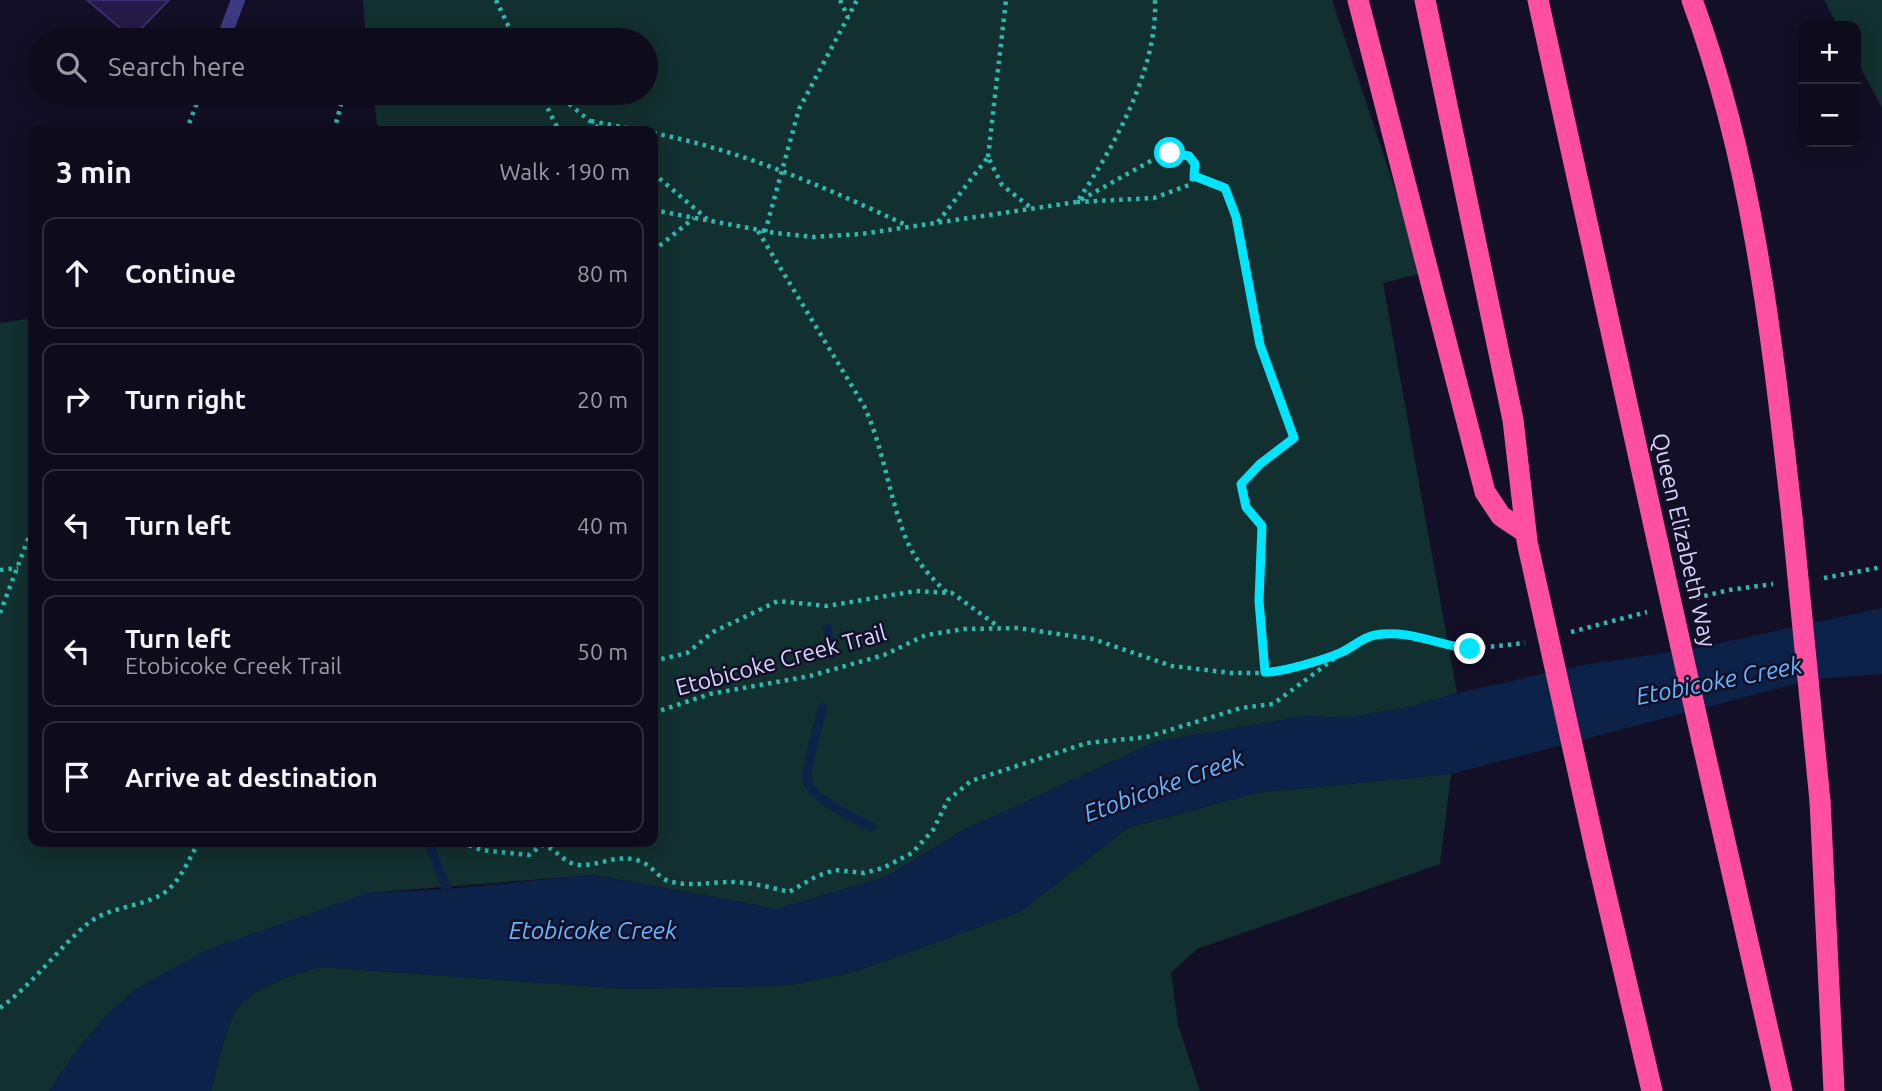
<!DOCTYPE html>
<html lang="en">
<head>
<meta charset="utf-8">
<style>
	body { margin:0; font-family:Ubuntu,sans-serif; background:#171425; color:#f1f3f6 }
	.controls { position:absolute; right:21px; top:21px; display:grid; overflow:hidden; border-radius:14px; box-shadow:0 4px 18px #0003 }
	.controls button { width:63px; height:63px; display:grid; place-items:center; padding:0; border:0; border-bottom:2px solid #2e2b3b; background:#0e0b1c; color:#f1f3f6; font:35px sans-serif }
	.stop { position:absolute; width:21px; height:21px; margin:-16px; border:5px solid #00e5ff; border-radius:50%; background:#fff }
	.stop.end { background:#00e5ff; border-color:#fff; box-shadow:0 2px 7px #0008 }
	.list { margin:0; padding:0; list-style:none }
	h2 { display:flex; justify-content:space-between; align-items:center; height:91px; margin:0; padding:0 28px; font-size:30px }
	h2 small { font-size:23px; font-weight:400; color:#9b9ba3 }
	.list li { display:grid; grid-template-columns:46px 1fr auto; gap:21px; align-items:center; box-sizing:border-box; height:112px; margin:0 14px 14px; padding:0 14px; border:2px solid #2e2b3b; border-radius:14px }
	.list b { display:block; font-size:26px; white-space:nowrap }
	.list p { margin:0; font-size:23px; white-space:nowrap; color:#9b9ba3 }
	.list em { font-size:23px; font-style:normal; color:#9b9ba3 }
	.icon { flex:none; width:38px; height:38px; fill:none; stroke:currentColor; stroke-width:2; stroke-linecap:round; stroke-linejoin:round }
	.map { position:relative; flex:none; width:1882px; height:1091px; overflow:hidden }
	.search { position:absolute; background:#0e0b1c; box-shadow:0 4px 18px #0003; left:28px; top:28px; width:630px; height:77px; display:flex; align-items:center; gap:18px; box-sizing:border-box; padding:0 24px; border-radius:38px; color:#9b9ba3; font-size:26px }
	.panel { position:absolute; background:#0e0b1c; box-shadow:0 4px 18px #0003; left:28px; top:126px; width:630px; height:721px; border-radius:14px }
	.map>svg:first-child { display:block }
	.green { fill:#12302f }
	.water { fill:#0c2248 }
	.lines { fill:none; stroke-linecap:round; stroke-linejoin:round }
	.stream { stroke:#0c2248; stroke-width:9 }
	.building { fill:#241b47; stroke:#3b2d73; stroke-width:2 }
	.path { stroke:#2fb8b0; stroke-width:4.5; stroke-dasharray:3.5 5; stroke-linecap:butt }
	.service { stroke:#3d3a85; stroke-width:14 }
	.motorway { stroke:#ff4fa3; stroke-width:21 }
	.motorway-bridge { stroke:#ff4fa3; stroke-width:21 }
	.route { stroke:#00e5ff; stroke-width:9 }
	.labels { text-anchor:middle; stroke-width:5; stroke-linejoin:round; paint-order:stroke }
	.street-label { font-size:23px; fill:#d9d4ff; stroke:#130f26 }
	.water-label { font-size:24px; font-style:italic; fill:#62b6ff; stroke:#130f26 }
</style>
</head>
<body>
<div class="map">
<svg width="1882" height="1091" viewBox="0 0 1882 1091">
	<rect width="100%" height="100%" fill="#130f26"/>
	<!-- green -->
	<g class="green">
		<path d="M363 0H1332L1423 273 1383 283 1457 693 1414 706 1345 718 1305 716 1155 742 960 832 886 877 777 909 594 875 367 893 136 989C100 1019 75 1052 49 1091H0V323L33 318V842H653V131H378L373 93H646V40H366Z"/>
		<polygon points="1824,0 1882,0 1882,108 1856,59 1856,26 1838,26"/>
		<path d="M1451 774 1440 864 1197 949 1171 973 1178 1024 1200 1091H211C218 1067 226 1015 245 1000 265 983 294 975 319 967L629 989 790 985 854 972 1020 912 1128 828 1255 793Z"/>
	</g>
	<!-- water -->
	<path class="water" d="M1882 608V674L1814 679 1451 774 1255 793 1128 828 1020 912 854 972 790 985 629 989 319 967C294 975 265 983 245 1000 226 1015 218 1067 211 1091H49L79 1047 107 1014 136 989 204 951 367 893 447 889 592 875 777 909 886 877 960 832 1155 742 1305 716 1345 718 1414 706 1457 693 1583 665 1697 648Z"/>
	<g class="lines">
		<!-- stream -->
		<g class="stream">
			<polyline points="827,628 833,654"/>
			<path d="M823 707C819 723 806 765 807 778 809 799 855 818 872 827"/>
			<polyline points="428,842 451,899"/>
		</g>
	</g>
	<!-- building -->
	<polygon class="building" points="87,0 169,0 132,38"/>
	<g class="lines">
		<!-- path -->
		<g class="path">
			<polyline points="496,0 515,40"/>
			<polyline points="840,0 848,17"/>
			<polyline points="292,40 301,34 315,40"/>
			<polyline points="540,93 559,131"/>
			<polyline points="556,93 602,131"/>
			<polyline points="591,121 642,131"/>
			<polyline points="186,131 201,93"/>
			<polyline points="334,131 344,93"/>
			<path d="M653 133C741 150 827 188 908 226"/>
			<polyline points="988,157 1006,0"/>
			<polyline points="653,173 707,219"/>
			<polyline points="1194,176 1225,188 1236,217 1260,345 1295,437 1260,464 1241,484 1246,507 1262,526 1259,601 1265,672"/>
			<path d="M1079 199C1115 145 1158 67 1155 0"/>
			<polyline points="653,210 775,233 814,237 862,234 1077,202 1156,158 1183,153 1194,161 1195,173 1189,185 1154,198 1077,202"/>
			<polyline points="938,222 988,157 1002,185 1031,208"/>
			<path d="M758 231 864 406C884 449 889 498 907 541 916 562 932 578 947 593"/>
			<polyline points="765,232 799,109 857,0"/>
			<polyline points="653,251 694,218"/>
			<polyline points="0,570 18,568"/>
			<polyline points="1824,578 1882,567"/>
			<polyline points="1696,598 1729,590 1773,584"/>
			<polyline points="0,613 33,526"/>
			<polyline points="1571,632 1647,612"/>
			<polyline points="653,661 687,653 713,632 778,601 827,606 916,591 952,593 999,627"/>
			<polyline points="653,713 710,694 810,676 884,655 926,635 965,629 1017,628 1093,639 1172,666 1231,673 1280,673 1293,666 1342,653 1371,635 1390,633 1408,634 1446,646 1470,649 1525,643"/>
			<path d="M461 842 481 850 529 855 542 845C556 848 564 864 579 865 601 866 620 852 642 862 654 867 658 879 672 882 690 886 707 883 726 882 745 881 770 887 789 892L817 876 835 870 864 873 883 868 912 853 933 830 948 800 971 781 1087 743 1147 737 1241 708 1273 704 1338 656"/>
			<path d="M0 1008C33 984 56 951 86 925 110 904 150 908 170 888 183 875 190 857 199 842"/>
		</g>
		<!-- service -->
		<polyline class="service" points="227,29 238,0"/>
		<!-- motorway -->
		<g class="motorway">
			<polyline points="1358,0 1485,492 1501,516 1525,532"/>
			<polyline points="1425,0 1513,420 1527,541"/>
			<polyline points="1538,0 1658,544"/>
			<path d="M1692 0C1754 166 1772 341 1792 517"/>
			<polyline points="1702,741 1782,1091"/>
			<polyline points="1820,801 1834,1091"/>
			<polyline points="1597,857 1652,1091"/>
		</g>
		<!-- motorway-bridge -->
		<g class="motorway-bridge">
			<polyline points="1792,517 1820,801"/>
			<polyline points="1658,544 1702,741"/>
			<polyline points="1528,546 1597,857"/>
		</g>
	</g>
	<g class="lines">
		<!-- route -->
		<path class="route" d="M1170 153 1189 156 1195 164 1194 176 1225 188 1236 217 1260 345 1294 438 1260 464 1241 484 1246 507 1262 526 1259 601 1265 672C1280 673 1327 659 1342 652 1353 647 1363 637 1375 635 1408 629 1438 645 1470 649"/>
	</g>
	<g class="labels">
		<!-- street labels -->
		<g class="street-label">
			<text transform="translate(1684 540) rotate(77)" y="8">Queen Elizabeth Way</text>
			<text transform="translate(781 660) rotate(-15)" y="8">Etobicoke Creek Trail</text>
		</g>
		<!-- water labels -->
		<g class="water-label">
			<text transform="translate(1719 681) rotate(-11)" y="8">Etobicoke Creek</text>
			<text transform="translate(1164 786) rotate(-20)" y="8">Etobicoke Creek</text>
			<text x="593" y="939">Etobicoke Creek</text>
		</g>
	</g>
</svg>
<div class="controls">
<button>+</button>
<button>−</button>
</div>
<div class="stop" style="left:1170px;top:153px"></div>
<div class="stop end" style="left:1470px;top:649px"></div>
<div class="search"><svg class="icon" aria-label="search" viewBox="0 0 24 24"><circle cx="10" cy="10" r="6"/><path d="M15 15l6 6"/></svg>Search here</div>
<section class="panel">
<h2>3 min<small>Walk · 190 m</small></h2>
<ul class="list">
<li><svg class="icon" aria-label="ahead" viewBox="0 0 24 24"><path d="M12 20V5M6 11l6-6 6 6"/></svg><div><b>Continue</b></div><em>80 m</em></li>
<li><svg class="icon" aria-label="right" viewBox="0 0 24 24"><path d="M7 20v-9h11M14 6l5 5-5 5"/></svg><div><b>Turn right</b></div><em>20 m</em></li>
<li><svg class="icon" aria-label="left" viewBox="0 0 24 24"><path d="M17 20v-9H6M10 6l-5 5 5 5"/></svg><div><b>Turn left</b></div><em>40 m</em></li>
<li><svg class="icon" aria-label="left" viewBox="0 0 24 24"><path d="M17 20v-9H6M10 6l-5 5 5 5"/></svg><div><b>Turn left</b><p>Etobicoke Creek Trail</p></div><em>50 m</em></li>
<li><svg class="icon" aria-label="arrive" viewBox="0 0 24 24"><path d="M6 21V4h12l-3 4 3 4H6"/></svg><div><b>Arrive at destination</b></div></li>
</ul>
</section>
</div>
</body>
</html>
